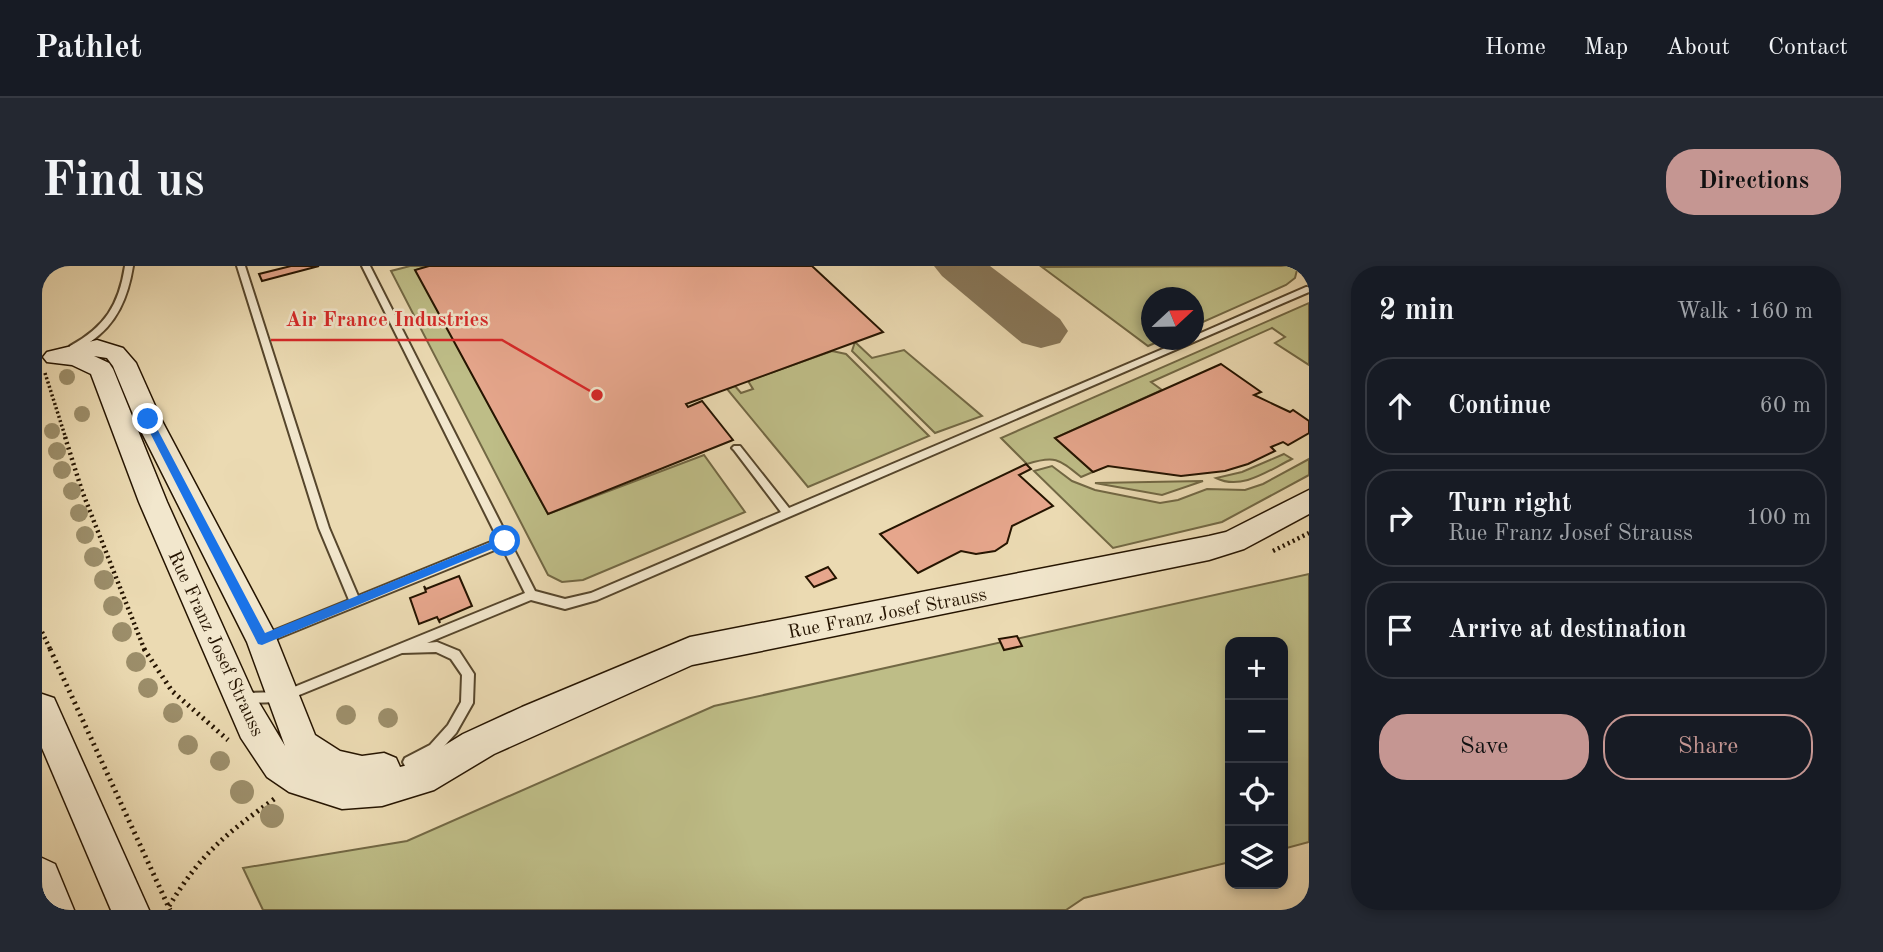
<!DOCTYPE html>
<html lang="en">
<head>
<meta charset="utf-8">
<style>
	body { margin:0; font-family:"Old Standard TT",serif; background:#242831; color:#f1f3f6 }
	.controls { position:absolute; right:21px; bottom:21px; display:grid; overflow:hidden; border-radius:14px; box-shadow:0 4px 10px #0003 }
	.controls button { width:63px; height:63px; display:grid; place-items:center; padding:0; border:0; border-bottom:2px solid #363941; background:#171b24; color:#f1f3f6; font:35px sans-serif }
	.compass { position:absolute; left:1099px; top:21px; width:63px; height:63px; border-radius:50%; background:#171b24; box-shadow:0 4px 10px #0003; rotate:68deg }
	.stop { position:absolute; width:21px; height:21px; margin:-16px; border:5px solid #1a73e8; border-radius:50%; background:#fff }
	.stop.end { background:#1a73e8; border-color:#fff; box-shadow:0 2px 7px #0008 }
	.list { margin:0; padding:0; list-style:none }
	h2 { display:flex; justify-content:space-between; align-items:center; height:91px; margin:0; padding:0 28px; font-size:30px }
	h2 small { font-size:23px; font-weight:400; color:#9ea1a6 }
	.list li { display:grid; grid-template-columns:46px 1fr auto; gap:21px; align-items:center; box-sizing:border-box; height:98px; margin:0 14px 14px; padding:0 14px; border:2px solid #363941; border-radius:28px }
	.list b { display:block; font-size:26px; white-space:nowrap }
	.list p { margin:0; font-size:23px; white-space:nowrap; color:#9ea1a6 }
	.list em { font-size:23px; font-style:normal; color:#9ea1a6 }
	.actions { display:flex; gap:14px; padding:21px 28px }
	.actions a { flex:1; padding:16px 0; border:2px solid #c59692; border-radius:28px; text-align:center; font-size:24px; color:#c59692 }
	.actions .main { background:#c59692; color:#111 }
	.icon { flex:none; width:38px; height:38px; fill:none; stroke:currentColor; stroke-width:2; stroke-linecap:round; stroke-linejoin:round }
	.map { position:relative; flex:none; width:1267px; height:644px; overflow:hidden; border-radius:28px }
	header { display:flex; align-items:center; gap:42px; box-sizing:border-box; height:98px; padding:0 35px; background:#171b24; border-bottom:2px solid #363941 }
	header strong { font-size:33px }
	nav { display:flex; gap:38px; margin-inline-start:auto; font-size:24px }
	.intro { display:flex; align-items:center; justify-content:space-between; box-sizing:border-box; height:168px; padding:0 42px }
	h1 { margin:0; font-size:49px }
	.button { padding:18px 32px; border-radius:28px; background:#c59692; color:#111; font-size:24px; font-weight:700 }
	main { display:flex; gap:42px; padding:0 42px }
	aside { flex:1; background:#171b24; border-radius:28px; box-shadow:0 4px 10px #0003 }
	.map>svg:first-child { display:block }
	.green { fill:#bebd87; stroke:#726844; stroke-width:2 }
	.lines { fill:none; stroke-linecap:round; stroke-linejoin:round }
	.taxiway { fill:#887759; fill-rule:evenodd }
	.building { fill:#e6a68c; stroke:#251400; stroke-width:2 }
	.lane-casing { stroke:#56462c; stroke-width:4 }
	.secondary-casing { stroke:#251400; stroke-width:3 }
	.path-far2 { stroke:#251400; stroke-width:3.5; stroke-dasharray:2 2.5; stroke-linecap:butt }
	.path-far1 { stroke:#251400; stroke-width:4.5; stroke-dasharray:2 3.5; stroke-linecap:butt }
	.path { stroke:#251400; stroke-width:5; stroke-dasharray:2 4.5; stroke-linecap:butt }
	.lane { fill:#f2e7cd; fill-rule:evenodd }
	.secondary { fill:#f2e7cd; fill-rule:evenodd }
	.tree { fill:#9c8e6a }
	.route { fill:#1a73e8 }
	.labels { text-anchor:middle; stroke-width:5; stroke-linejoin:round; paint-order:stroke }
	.street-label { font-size:19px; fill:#251400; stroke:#f2e7cd }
	.leader { fill:none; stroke:#d62828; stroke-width:2.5 }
	.callout-dot { fill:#d62828; stroke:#f2e7cd; stroke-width:2.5 }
	.callout-label { font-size:21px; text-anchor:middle; font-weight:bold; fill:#d62828; stroke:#f2e7cd; stroke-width:5; stroke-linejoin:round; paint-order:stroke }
</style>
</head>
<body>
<header>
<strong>Pathlet</strong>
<nav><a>Home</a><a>Map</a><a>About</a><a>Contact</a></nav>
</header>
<div class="intro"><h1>Find us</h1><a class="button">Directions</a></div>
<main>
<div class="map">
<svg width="1267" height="644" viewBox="0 0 1267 644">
	<rect width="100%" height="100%" fill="#ebdab2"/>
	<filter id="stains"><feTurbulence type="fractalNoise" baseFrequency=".00286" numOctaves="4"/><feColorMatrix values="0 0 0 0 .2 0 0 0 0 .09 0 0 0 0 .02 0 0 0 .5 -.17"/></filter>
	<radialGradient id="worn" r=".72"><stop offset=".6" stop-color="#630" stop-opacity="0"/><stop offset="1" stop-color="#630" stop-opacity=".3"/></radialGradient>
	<!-- green -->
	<g class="green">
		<polygon points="368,0 387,0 374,4 506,248 662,189 703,246 541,314 520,316 506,309 349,5"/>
		<polygon points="1256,0 1253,12 1244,19 1152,60 1152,32 1110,32 1110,74 1120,74 1106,80 1000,1"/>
		<path d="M1267 37V99L1233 77 1243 71 1230 62 1109 116 1120 124 1013 172 1051 206 1039 211C1017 193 1013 189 985 198L959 172Z"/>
		<polygon points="813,76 830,92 862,84 940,150 893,167 810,85"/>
		<polygon points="790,85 804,88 887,170 766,221 685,123 693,120 699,127 711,123 706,115"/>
		<path d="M1242 188 1250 193C1227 204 1200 225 1174 212L1200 206Z"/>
		<polygon points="1267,193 1267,209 1180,256 1071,282 992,205 1010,200 1030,215 1053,224 1118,237 1136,234 1165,223 1203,224 1221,218"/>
		<polygon points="1161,215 1120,229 1053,217"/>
		<polygon points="1267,308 1267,576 1241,583 1241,376 1188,376 1188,596 1042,632 1024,644 221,644 201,602 365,575 672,440"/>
	</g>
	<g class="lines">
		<!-- taxiway -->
		<polygon class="taxiway" points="892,0 948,0 1018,53 1026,65 1018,77 999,82 980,77 900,10"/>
	</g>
	<!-- building -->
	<g class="building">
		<polygon points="249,0 277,0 220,15 217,8"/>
		<polygon points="387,0 770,0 841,66 644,138 646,141 660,135 691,174 506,248 373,4"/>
		<polygon points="1179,98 1219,126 1212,129 1248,146 1251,144 1267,155 1267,167 1246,179 1241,176 1229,181 1233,185 1206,198 1183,205 1139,210 1066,200 1051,206 1013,172"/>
		<polygon points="984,198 989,203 977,209 1011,240 970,260 965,277 953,285 934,288 919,285 876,307 838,268"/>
		<polygon points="786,301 794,312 772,321 764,311"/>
		<polygon points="417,310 430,340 397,354 398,357 395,351 377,358 368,332 384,326 382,320 384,323"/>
		<polygon points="975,370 980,380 962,384 957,373"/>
	</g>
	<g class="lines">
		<!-- lane casing -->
		<g class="lane-casing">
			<g id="lane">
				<path d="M83 0H91C86 31 75 58 48 76 42 80 36 84 28 84V80C63 61 77 39 83 0Z"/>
				<polygon points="195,0 203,0 287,262 316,330 456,273 320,0 328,0 493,325 523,333 549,327 739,246 692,184 690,182 692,180 698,180 747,242 1142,74 1152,74 1152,70 1264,21 1267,21 1267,26 555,334 523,343 489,334 385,377 395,376 417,385 432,408 431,437 414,467 396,487 367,502 363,500 361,496 363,492 388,479 406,459 419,436 420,409 409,393 394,386 360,387 240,436 203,437 199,436 197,432 199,428 203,427 240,426 483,327 460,281 224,377 220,379 216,377 214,374 216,371 307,334 277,262"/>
			</g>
		</g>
		<!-- secondary casing -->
		<g class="secondary-casing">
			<g id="secondary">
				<path d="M55 74 81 82 94 97 119 153 231 364 273 469 298 485 320 490 342 487 354 492 358 501 374 497 421 468 480 441 648 371 1167 270 1184 266 1267 224V248L1202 283 1167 294 650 399 452 488 392 524 340 540 300 543 247 526 225 511 199 472 97 236 49 108 30 99 5 96 1 91 5 86ZM52 90 65 92 71 100 93 153 205 376 243 480 210 425 125 236 71 103 67 97Z"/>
				<polygon points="0,428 12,432 107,644 69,644 0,482"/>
				<polygon points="0,592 13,598 32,644 0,644"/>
			</g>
		</g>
		<!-- path-far2 -->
		<polyline class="path-far2" points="3,107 24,173"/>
		<!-- path-far1 -->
		<g class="path-far1">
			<polyline points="23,171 40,225 103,385"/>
			<polyline points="1231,285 1267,267"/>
			<polyline points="0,366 9,385"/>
		</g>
		<!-- path -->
		<g class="path">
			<polyline points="8,383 128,644"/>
			<polyline points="102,383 130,425 186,474"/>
			<path d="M127 640C161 585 184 568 235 531"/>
		</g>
		<!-- lane -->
		<use href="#lane" class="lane"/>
		<!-- secondary -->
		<use href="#secondary" class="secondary"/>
	</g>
	<!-- trees -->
	<g class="tree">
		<circle cx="25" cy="111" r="8"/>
		<circle cx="40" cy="148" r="8"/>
		<circle cx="10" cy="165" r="8"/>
		<circle cx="15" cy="185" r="9"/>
		<circle cx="20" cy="204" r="9"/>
		<circle cx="30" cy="225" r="9"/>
		<circle cx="37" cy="247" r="9"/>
		<circle cx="43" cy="269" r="9"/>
		<circle cx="52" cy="291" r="10"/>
		<circle cx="62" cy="314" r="10"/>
		<circle cx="71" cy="340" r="10"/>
		<circle cx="80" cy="366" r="10"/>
		<circle cx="94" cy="396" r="10"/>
		<circle cx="106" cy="422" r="10"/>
		<circle cx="131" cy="447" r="10"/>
		<circle cx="304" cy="449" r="10"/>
		<circle cx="346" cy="452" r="10"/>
		<circle cx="146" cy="479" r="10"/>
		<circle cx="178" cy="495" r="10"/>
		<circle cx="200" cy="526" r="12"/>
		<circle cx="230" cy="550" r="12"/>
	</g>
	<!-- route -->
	<polygon class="route" points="106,150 110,153 223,367 459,272 469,275 220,379 216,378 101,153"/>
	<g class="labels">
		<!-- street labels -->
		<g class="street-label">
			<text transform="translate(845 346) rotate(-11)" y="7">Rue Franz Josef Strauss</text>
			<text transform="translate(175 377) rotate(65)" y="7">Rue Franz Josef Strauss</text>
		</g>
	</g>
	<!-- callouts -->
	<path class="leader" d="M555 129L460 74H229"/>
	<circle class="callout-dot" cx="555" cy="129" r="7"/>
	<g class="callout-label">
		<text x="345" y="60">Air France Industries</text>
	</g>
	<rect width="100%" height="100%" filter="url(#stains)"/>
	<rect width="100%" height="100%" fill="url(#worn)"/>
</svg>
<div class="controls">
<button>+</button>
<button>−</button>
<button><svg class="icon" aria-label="locate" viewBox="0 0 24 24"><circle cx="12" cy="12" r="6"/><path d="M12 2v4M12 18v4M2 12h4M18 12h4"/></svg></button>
<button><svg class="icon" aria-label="layers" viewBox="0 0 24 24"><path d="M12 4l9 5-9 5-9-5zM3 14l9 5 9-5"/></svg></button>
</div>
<svg class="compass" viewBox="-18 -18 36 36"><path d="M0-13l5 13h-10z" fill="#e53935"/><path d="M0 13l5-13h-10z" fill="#9ea1a6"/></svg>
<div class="stop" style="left:463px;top:275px"></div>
<div class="stop end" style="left:106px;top:153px"></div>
</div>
<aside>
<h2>2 min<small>Walk · 160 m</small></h2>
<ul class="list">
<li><svg class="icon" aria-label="ahead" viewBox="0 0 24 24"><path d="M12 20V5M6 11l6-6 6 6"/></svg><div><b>Continue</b></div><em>60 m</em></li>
<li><svg class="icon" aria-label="right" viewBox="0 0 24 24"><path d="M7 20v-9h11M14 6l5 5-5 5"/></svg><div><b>Turn right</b><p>Rue Franz Josef Strauss</p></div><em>100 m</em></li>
<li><svg class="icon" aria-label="arrive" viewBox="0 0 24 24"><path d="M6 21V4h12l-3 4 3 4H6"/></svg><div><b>Arrive at destination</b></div></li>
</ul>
<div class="actions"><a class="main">Save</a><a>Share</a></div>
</aside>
</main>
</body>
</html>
